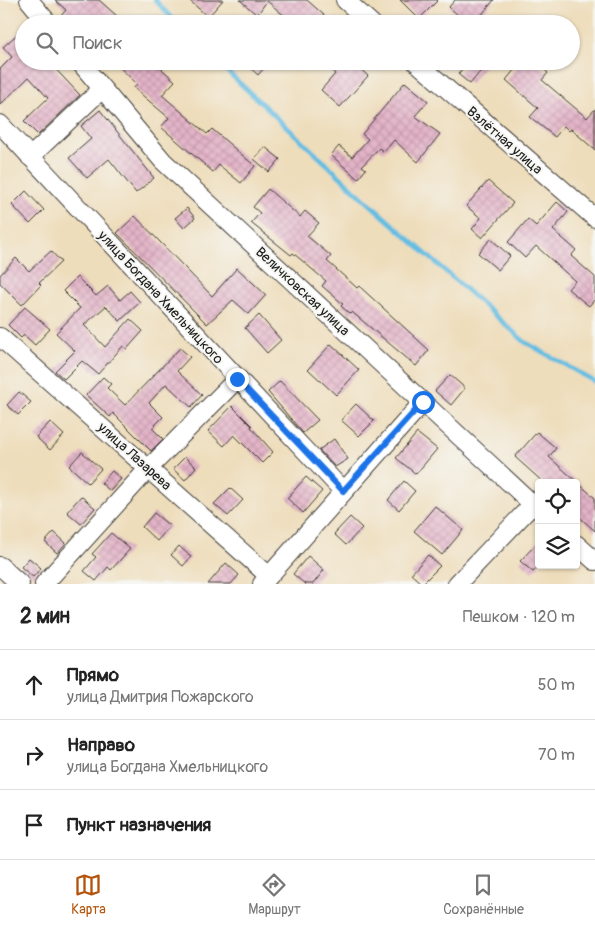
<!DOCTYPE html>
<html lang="ru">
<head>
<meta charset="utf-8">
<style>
	body { margin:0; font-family:Pangolin,sans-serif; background:#f2f2f2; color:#222 }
	.controls { position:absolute; right:15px; bottom:15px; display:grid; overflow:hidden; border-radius:5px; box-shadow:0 1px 4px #0004 }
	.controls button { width:45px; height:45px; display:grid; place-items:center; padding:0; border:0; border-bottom:1px solid #e0e0e0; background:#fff; color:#222; font:25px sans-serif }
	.stop { position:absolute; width:15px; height:15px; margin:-11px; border:4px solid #1a73e8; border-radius:50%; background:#fff }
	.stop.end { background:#1a73e8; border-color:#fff; box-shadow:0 1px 5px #0008 }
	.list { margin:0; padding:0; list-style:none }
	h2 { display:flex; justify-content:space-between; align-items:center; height:65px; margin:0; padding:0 20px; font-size:21px }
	h2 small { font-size:16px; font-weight:400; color:#767676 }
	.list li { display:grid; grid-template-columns:32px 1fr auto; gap:15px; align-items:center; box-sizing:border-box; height:70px; padding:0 20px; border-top:1px solid #e0e0e0 }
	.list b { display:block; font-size:19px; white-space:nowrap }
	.list p { margin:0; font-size:16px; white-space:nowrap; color:#767676 }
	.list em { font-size:16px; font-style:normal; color:#767676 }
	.icon { flex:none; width:28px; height:28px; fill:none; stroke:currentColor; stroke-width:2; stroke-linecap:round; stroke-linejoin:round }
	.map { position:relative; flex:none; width:595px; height:584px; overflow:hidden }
	.search { position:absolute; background:#fff; box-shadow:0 1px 4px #0004; left:15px; right:15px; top:15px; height:55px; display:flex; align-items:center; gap:12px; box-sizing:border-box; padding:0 18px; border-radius:28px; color:#767676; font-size:19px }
	.sheet { height:275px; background:#fff }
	nav { display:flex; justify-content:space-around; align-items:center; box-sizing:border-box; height:70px; border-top:1px solid #e0e0e0; background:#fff; font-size:14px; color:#767676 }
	nav a { display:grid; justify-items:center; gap:2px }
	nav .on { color:#b45309 }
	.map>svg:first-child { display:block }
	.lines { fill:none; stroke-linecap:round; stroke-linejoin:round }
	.stream { stroke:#64bde2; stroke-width:4.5 }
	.building { fill:url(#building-cross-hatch) }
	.minor-casing { stroke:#3c3934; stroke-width:20 }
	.minor { stroke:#fff; stroke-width:18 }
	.route { stroke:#1a73e8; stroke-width:6 }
	.labels { text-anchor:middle; stroke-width:4; stroke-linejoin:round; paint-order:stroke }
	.street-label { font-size:14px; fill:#1c1c1c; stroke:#f6f6f2 }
</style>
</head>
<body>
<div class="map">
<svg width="595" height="584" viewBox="0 0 595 584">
	<defs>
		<pattern id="building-cross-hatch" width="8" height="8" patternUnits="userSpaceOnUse" patternTransform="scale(1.25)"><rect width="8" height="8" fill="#e3b3c7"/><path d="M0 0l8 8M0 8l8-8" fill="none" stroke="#c299aa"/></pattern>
	</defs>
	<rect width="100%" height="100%" fill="#f6f6f2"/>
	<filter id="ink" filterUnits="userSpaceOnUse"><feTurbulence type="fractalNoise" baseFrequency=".02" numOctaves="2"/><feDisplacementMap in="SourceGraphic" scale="10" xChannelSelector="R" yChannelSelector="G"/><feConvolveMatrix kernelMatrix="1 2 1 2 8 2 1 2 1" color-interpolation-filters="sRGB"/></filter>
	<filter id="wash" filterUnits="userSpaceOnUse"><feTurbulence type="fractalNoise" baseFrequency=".0096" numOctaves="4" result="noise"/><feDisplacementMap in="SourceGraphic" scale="20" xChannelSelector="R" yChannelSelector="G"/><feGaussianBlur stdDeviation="1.12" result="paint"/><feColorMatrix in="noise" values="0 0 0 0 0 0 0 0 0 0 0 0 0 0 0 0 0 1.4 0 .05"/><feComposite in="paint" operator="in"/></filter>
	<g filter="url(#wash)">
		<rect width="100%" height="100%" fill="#edb"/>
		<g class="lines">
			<!-- stream -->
			<g class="stream">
				<polyline points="155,0 177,24"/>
				<polyline points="216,61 363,198 525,342 595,382"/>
			</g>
		</g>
		<g id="blocks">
			<!-- building -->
			<g class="building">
				<polygon points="55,0 99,0 126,24 59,24 58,19 66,10"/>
				<polygon points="189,0 223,0 208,17"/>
				<polygon points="240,0 307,0 334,24 294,24 267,1 257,15"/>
				<polygon points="400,0 438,0 419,19"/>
				<polygon points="455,0 494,0 474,24 468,24 449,7"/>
				<polygon points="24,28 24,61 48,61 80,95 38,135 24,121 48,98 29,77 0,105 0,69 12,57 3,47"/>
				<polygon points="113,61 153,61 175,81 162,95 207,134 212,129 255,166 241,183 219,165 213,172 161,127 169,118 134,88 137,84"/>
				<polygon points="243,61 270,61 258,75"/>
				<polygon points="322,61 352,61 368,76 340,107 321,90 335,74"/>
				<polygon points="469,61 489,61 470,84 458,74"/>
				<polygon points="508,61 535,61 548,73 542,80 587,118 595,109 595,150 571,129 569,131 564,126 555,137 530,117 538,108 506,80 516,68"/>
				<polygon points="405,82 428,101 415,116 440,134 418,162 394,140 384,152 379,148 362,166 366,169 358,179 331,155 339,146 352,157 368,139 362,134"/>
				<polygon points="100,110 154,178 136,193 109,159 87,178 69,158 91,139 81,126"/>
				<polygon points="265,147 280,159 269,172 254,159"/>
				<polygon points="488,181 513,203 482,238 472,229 481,218 466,206"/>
				<polygon points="268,189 300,217 305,211 319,223 307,236 331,256 327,261 357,288 359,286 429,350 416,366 352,312 350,314 341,306 343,304 322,286 326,281 293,253 291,255 251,223 260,213 253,207"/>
				<polygon points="26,191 44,210 30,224 12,205"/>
				<polygon points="557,202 568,212 553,230 576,250 571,256 595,277 595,299 589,306 568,289 575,281 536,246 525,258 508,242 528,219 536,226"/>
				<polygon points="187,208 195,218 184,228 175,218"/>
				<polygon points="135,216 212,296 237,268 266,295 249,314 233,300 207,324 117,233"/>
				<polygon points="491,239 510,256 498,270 478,253"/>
				<polygon points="51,251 61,262 39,283 41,285 22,305 0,283 0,275 16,258 29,271"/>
				<polygon points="77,277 96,296 108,286 120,300 130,291 140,302 120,321 106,306 84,325 105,347 130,319 143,331 127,349 123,346 98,374 82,361 64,379 55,371 75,351 56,333 80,308 63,291"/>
				<polygon points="25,307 50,329 35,345 24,335 21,338 8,325"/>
				<polygon points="259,315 281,340 267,353 245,328"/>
				<polygon points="331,344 359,370 336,395 308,369"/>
				<polygon points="180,348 190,357 177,371 202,395 191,407 166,384 149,403 163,417 152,428 163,439 151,451 113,413 110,417 86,395 103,377 111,384 107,388 125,405"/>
				<polygon points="450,375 465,388 451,405 435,391"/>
				<polygon points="280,381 318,420 303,433 268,392"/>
				<polygon points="19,392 31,402 18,415 7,405"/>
				<polygon points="356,404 374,421 359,436 341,420"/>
				<polygon points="232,406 252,426 251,427 273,452 262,463 234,435 224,446 208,431"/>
				<polygon points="50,422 64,435 50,450 36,437"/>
				<polygon points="537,432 556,448 549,457 595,498 595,531 576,514 576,483 544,483 515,457"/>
				<polygon points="417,433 437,449 416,474 396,458"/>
				<polygon points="334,439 348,459 335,467 319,450"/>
				<polygon points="82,452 101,469 88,483 69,466"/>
				<polygon points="185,457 196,467 185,480 173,469"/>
				<polygon points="112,471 121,479 110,491 101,483"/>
				<polygon points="306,477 322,491 303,513 287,498"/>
				<polygon points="404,481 415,491 399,510 388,500"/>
				<polygon points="230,488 243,500 228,516 214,504"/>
				<polygon points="81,496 95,508 81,524 67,512"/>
				<polygon points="435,506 463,530 442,555 414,531"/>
				<polygon points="154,513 170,526 157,541 142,527"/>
				<polygon points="350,517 362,528 346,545 334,534"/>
				<polygon points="54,532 66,543 57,553 45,542"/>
				<polygon points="111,533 130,549 111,570 108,567 96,581 84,571 96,557 92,554"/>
				<polygon points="539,541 539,566 533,572 520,561"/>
				<polygon points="179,546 191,557 183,566 171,555"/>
				<polygon points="428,555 440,566 422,584 411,574"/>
				<polygon points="308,556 324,570 313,584 305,584 293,574"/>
				<polygon points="29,558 41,568 33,577 21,567"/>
				<polygon points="226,563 239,575 231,584 208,584"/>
			</g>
		</g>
	</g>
	<g filter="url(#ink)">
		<use href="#blocks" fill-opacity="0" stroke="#3c3934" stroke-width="1"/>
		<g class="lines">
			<!-- minor casing -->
			<g class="minor-casing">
				<g id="minor">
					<polyline points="29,0 49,24"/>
					<polyline points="345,0 372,24"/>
					<polyline points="79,61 163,161 539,510"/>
					<polyline points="415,61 595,218"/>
					<polyline points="0,124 343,491"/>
					<polyline points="30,157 102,89"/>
					<polyline points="0,337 269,576"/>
					<polyline points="576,544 595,561"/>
					<polyline points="0,566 20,584"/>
					<polyline points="44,584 149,468 237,379"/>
					<polyline points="262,584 423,402"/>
					<polyline points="457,584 533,504"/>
				</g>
			</g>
			<!-- minor -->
			<use href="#minor" class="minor"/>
		</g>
	</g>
	<g class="lines" filter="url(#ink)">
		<!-- route -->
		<polyline class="route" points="237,379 343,491 423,402"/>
	</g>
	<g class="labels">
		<!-- street labels -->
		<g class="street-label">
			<text transform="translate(505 140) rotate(41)" y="5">Взлётная улица</text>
			<text transform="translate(303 291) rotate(43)" y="5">Величковская улица</text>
			<text transform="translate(161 297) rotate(47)" y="5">улица Богдана Хмельницкого</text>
			<text transform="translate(135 456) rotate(42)" y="5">улица Лазарева</text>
		</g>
	</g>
</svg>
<div class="controls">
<button><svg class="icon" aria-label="locate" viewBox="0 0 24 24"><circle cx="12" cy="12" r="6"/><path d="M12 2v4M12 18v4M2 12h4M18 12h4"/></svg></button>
<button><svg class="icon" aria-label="layers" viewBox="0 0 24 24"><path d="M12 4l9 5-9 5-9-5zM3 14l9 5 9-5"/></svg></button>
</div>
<div class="stop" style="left:423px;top:402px"></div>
<div class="stop end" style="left:237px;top:379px"></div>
<div class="search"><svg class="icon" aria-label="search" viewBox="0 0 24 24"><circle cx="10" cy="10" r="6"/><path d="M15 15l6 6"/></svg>Поиск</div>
</div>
<section class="sheet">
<h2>2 мин<small>Пешком · 120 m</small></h2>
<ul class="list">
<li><svg class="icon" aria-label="ahead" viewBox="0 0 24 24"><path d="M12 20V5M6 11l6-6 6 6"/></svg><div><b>Прямо</b><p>улица Дмитрия Пожарского</p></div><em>50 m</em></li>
<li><svg class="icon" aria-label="right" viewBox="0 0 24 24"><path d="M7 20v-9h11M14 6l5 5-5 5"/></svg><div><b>Направо</b><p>улица Богдана Хмельницкого</p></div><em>70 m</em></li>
<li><svg class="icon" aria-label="arrive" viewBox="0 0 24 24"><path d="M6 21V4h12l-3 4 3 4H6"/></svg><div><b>Пункт назначения</b></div></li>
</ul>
</section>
<nav>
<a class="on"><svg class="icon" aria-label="map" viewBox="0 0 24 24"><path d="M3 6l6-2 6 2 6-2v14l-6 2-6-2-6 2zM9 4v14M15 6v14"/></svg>Карта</a>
<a><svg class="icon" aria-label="directions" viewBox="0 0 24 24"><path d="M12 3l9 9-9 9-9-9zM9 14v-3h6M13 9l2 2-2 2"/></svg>Маршрут</a>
<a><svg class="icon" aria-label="saved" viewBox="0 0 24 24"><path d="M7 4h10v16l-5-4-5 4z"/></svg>Сохранённые</a>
</nav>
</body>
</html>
